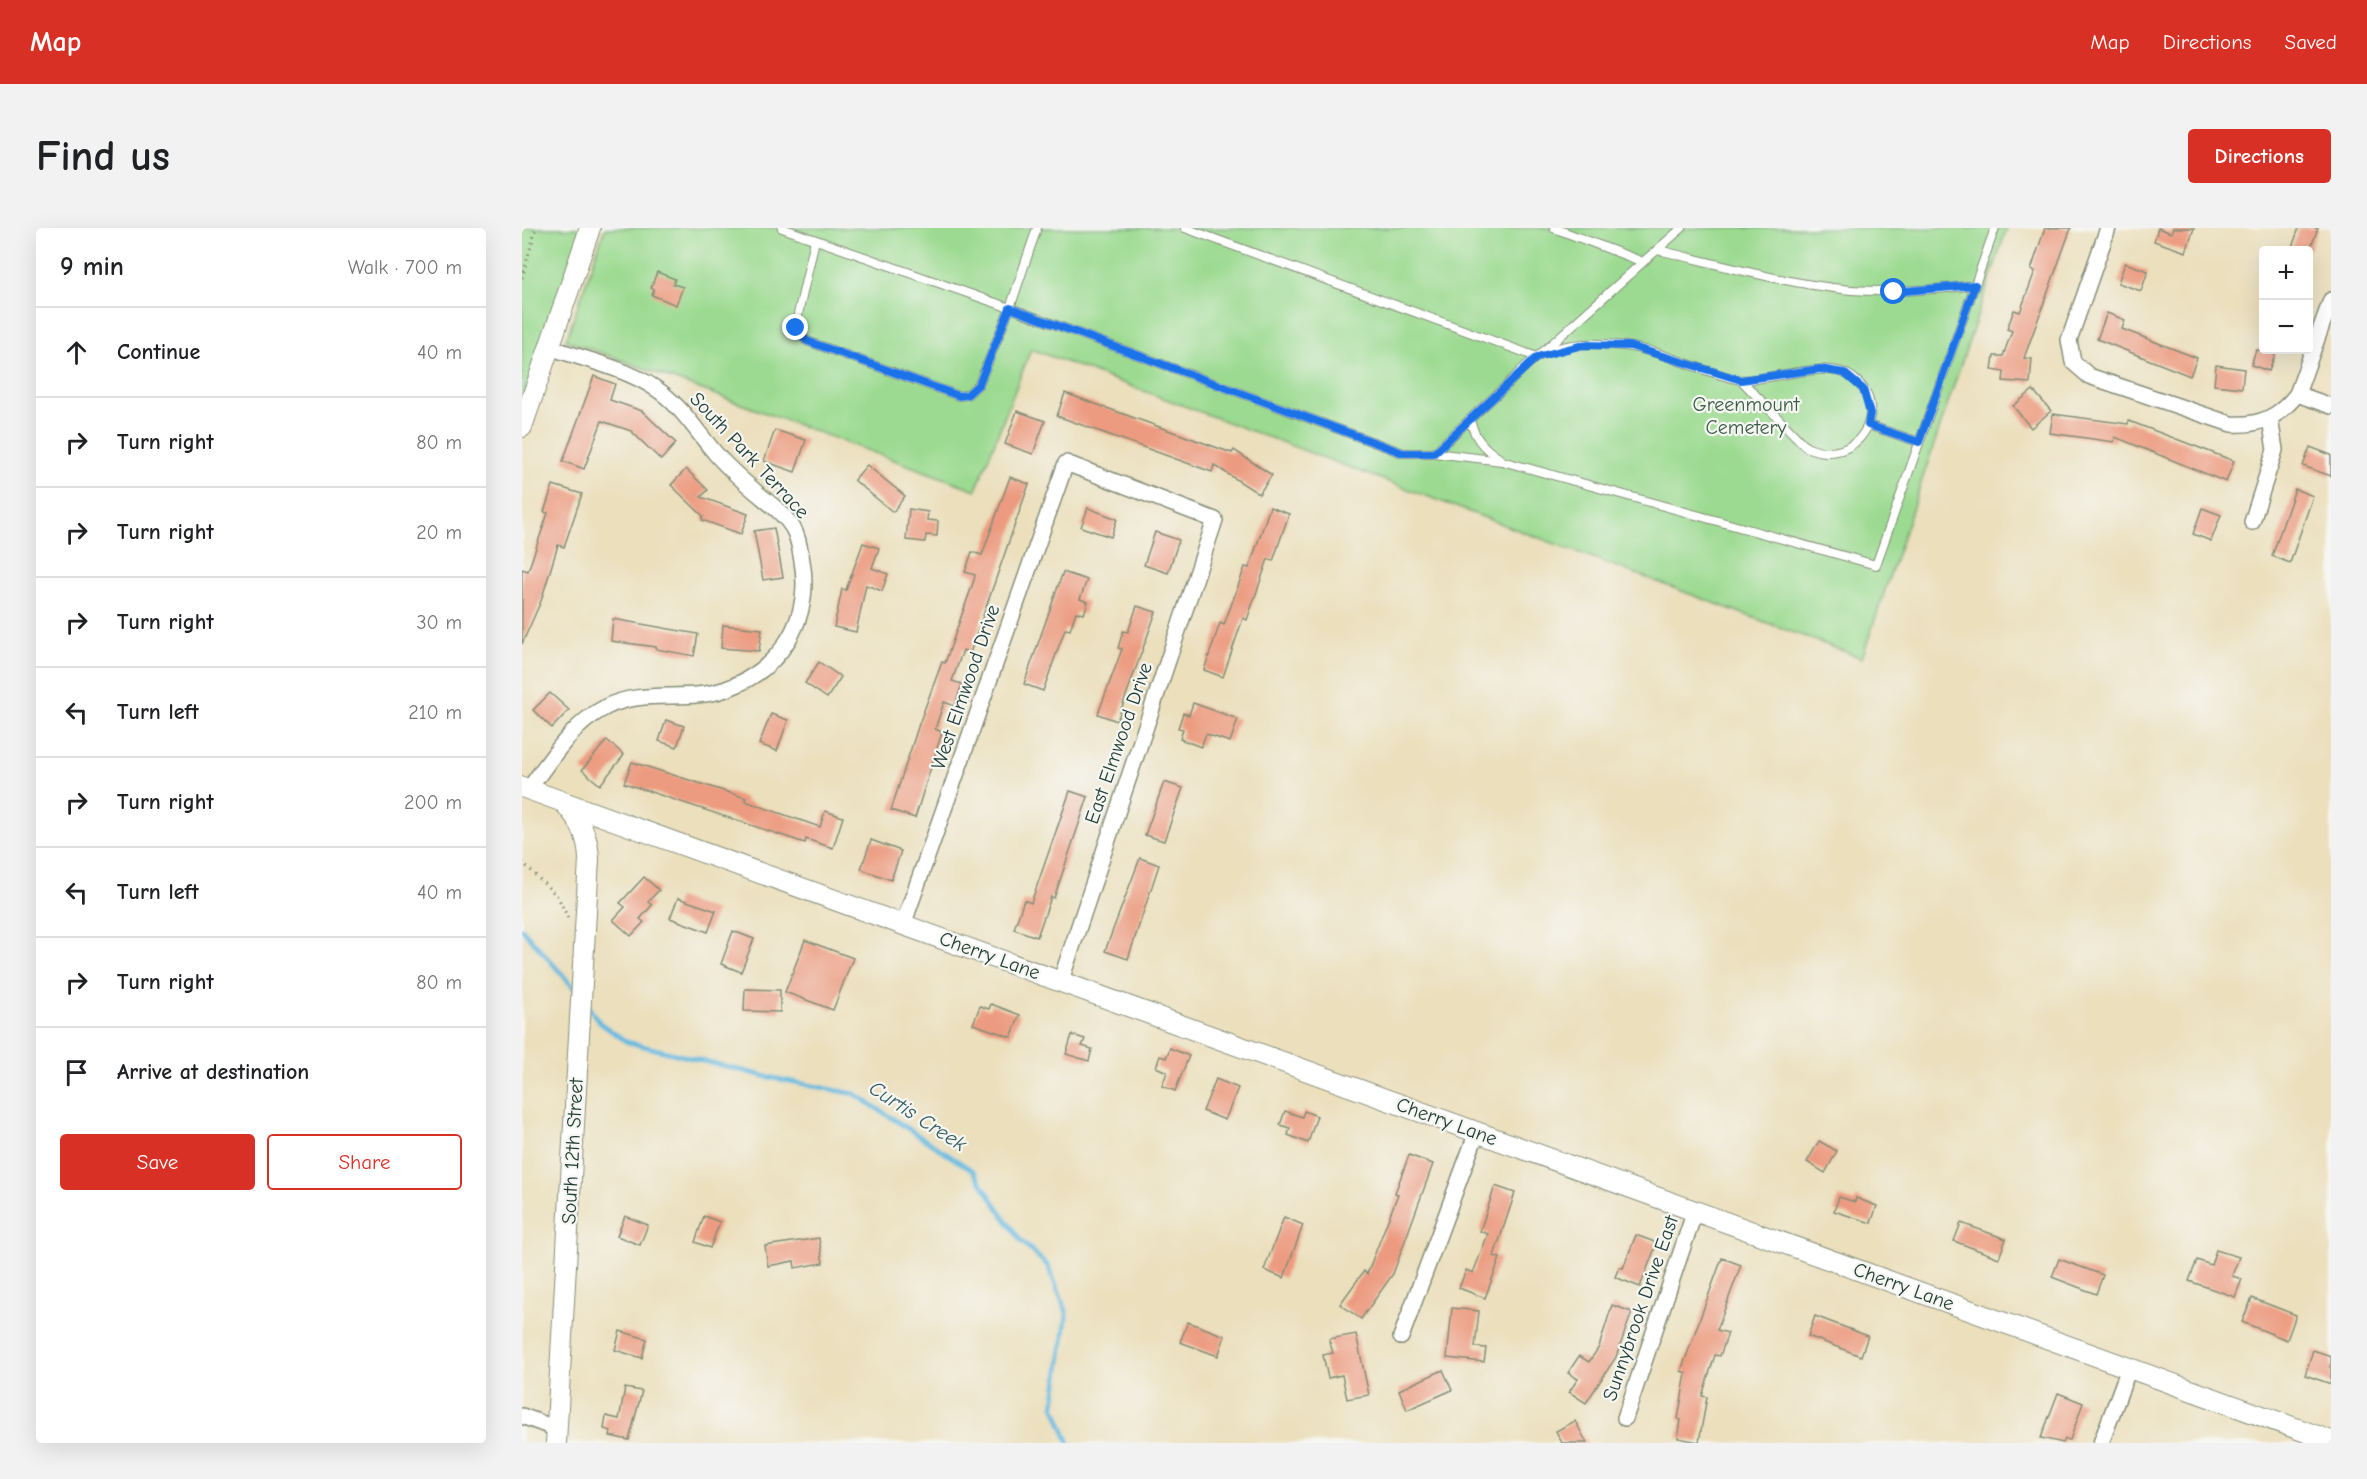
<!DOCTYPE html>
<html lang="en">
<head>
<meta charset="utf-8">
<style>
	body { margin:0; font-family:"Comic Neue",sans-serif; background:#f2f2f2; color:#202124 }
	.controls { position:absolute; right:18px; top:18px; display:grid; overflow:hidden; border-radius:6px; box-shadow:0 6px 24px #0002 }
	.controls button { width:54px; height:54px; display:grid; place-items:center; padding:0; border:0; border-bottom:2px solid #e0e0e0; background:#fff; color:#202124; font:30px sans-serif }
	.stop { position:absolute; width:18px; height:18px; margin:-14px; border:4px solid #1a73e8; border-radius:50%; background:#fff }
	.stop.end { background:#1a73e8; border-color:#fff; box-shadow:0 2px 6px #0008 }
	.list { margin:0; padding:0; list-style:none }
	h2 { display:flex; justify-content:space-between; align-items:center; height:78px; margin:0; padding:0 24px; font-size:26px }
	h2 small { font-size:20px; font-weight:400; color:#757577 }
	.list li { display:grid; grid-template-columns:39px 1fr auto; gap:18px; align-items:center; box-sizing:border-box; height:90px; padding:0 24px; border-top:2px solid #e0e0e0 }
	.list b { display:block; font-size:22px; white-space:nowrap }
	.list em { font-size:20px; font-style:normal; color:#757577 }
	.actions { display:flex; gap:12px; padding:18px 24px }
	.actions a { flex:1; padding:14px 0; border:2px solid #d93025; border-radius:6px; text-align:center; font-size:21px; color:#d93025 }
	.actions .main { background:#d93025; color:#fff }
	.icon { flex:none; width:33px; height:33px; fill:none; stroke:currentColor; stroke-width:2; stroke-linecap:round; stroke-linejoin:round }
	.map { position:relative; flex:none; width:1809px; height:1215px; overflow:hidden; border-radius:6px }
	header { display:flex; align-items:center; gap:36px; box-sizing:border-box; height:84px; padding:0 30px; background:#d93025; color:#fff }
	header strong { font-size:28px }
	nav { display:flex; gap:33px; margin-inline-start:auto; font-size:21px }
	.intro { display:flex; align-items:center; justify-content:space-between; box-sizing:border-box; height:144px; padding:0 36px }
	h1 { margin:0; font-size:42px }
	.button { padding:15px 27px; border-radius:6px; background:#d93025; color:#fff; font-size:21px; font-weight:700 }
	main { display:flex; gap:36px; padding:0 36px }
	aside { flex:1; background:#fff; border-radius:6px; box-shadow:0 6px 24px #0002 }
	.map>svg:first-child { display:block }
	.green { fill:#9bda90; stroke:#5d8c62; stroke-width:1.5 }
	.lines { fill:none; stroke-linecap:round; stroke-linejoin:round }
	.stream { stroke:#63b9e0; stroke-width:4.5 }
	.building { fill:#ec9b80 }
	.lane-casing { stroke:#858e78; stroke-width:10 }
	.street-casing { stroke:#858e78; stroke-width:18 }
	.secondary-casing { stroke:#858e78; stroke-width:22 }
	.path { stroke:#858e78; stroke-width:3; stroke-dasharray:1.5 4.5; stroke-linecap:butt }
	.lane { stroke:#fff; stroke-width:8 }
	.street { stroke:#fff; stroke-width:15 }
	.secondary { stroke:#fff; stroke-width:20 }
	.route { stroke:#1a73e8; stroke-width:8 }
	.labels { text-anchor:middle; stroke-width:4.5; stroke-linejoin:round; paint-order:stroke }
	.park-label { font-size:20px; fill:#385c46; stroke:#f6f6f2 }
	.street-label { font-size:20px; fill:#1f3d34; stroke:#f6f6f2 }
	.water-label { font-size:21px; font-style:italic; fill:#305c5f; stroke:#f6f6f2 }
</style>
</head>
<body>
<header>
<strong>Map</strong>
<nav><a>Map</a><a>Directions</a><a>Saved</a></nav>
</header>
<div class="intro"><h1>Find us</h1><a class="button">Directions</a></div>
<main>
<aside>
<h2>9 min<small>Walk · 700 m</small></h2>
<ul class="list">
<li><svg class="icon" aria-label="ahead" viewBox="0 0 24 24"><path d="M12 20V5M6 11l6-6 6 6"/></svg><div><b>Continue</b></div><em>40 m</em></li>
<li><svg class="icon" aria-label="right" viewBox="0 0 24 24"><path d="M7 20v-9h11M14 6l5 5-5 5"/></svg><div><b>Turn right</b></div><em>80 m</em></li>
<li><svg class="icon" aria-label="right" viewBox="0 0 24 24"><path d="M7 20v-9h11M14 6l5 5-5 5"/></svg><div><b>Turn right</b></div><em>20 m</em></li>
<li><svg class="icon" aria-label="right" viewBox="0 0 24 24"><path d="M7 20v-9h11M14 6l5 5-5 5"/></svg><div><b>Turn right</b></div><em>30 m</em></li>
<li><svg class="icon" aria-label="left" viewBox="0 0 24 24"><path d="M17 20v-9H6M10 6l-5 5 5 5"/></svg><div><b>Turn left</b></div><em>210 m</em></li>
<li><svg class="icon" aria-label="right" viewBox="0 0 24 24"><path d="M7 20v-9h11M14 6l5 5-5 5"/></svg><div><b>Turn right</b></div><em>200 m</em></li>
<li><svg class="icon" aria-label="left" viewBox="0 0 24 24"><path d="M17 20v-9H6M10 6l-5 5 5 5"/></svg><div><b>Turn left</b></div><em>40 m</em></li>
<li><svg class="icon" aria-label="right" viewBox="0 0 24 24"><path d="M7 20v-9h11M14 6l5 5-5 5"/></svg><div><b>Turn right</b></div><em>80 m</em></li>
<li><svg class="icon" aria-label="arrive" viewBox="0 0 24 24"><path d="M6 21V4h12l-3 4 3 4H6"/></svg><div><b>Arrive at destination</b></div></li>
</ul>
<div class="actions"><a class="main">Save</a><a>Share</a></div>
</aside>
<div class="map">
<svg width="1809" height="1215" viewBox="0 0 1809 1215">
	<rect width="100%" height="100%" fill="#f6f6f2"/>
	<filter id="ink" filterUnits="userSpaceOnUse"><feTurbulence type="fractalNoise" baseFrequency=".0167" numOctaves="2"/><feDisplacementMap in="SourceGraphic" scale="12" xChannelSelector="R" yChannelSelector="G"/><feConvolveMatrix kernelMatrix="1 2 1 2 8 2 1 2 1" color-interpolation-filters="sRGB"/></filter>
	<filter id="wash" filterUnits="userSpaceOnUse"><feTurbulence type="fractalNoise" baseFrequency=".008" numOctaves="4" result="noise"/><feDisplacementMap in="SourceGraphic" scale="24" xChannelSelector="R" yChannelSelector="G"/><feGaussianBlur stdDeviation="1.35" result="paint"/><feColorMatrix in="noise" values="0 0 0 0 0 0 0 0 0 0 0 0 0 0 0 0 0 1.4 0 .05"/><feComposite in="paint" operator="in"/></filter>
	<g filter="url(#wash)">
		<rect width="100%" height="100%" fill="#ebdfbc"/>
		<!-- green -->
		<g class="green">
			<polygon points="0,0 68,0 0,199"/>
			<polygon points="83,0 1485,0 1340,430 509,121 454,262 44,112"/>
		</g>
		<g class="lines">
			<!-- stream -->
			<g class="stream">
				<polyline points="0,701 53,761"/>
				<polyline points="65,777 78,795 105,814 246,849 333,866 451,943 498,1012 526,1038 545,1085 532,1178 547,1215"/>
			</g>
		</g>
		<g id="blocks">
			<!-- building -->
			<g class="building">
				<polygon points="1523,0 1549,0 1502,130 1510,131 1508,155 1481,153 1482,144 1470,142 1472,128 1481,128 1490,103 1485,101 1492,82 1498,84 1513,43 1509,42"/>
				<polygon points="1636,0 1649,5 1651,0 1672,0 1664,24 1632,13"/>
				<polygon points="1777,0 1796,0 1788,22 1769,22"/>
				<polygon points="1603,35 1626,43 1619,63 1596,55"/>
				<polygon points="135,44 153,51 151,56 161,59 154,77 130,67 132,61 129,60"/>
				<polygon points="1585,85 1603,92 1600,101 1675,130 1668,148 1575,111"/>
				<polygon points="1734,122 1755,122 1747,143 1729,137"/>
				<polygon points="1694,137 1722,141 1720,160 1692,157"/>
				<polygon points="72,148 93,156 88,172 120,183 154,215 139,232 109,203 80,193 62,241 41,233"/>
				<polygon points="1511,162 1529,183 1509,200 1491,178"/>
				<polygon points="543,165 710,225 712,222 750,247 737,266 692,237 690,244 535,188"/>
				<polygon points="495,183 523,193 511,226 483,216"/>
				<polygon points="1531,186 1606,196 1607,193 1712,233 1704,254 1593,209 1592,214 1528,205"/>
				<polygon points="253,202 284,212 273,244 242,233"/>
				<polygon points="1788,219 1809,227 1809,248 1781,238"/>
				<polygon points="345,237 383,268 371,284 332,252"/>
				<polygon points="164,241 186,262 179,269 226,286 219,306 180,292 181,288 149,257"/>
				<polygon points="488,249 507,256 448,425 441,422 430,453 440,456 433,478 422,474 413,501 420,504 393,590 369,582 397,496 420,434 423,435 452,352 453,347 443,344 450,324 460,327"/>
				<polygon points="31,257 60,266 42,319 36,317 19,373 0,416 0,341 6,343 26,285 22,284"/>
				<polygon points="1773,261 1791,268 1768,335 1750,328"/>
				<polygon points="748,279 767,286 751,333 746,331 725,392 721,390 701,449 682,442 698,395 702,397 723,339 727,340"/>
				<polygon points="566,280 595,291 589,309 559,299"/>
				<polygon points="1680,280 1699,287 1689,313 1671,306"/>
				<polygon points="387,281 406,284 405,292 416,293 415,308 404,307 403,314 384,312"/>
				<polygon points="252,300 261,349 241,352 232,303"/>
				<polygon points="633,304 657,312 646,345 622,337"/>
				<polygon points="341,315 357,320 350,340 366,346 360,363 344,357 334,404 312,399 320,361 324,362"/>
				<polygon points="541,344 565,352 558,371 566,374 562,386 554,384 548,402 543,401 521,463 502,456"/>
				<polygon points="615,378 634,384 595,493 576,486 600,421 596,420 601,403 606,404"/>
				<polygon points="91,391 176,406 172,428 134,421 134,419 89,413"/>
				<polygon points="201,397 240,401 237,423 199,420"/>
				<polygon points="297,434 319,449 305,470 283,455"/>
				<polygon points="28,465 47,482 30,500 11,482"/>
				<polygon points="671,475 716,491 708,514 684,506 679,519 658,511 661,501 656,500 661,485 667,487"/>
				<polygon points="249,486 266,492 255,523 237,516"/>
				<polygon points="144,492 162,498 155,519 137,513"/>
				<polygon points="85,512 102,527 78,557 60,542"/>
				<polygon points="110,534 224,570 223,573 298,599 303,583 321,589 311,620 284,611 283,615 102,555"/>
				<polygon points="642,554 661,560 642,613 623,607"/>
				<polygon points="548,563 566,569 532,670 529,669 515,709 492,701 502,672 509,675"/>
				<polygon points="349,612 379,623 369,652 339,641"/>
				<polygon points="618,630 637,637 606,731 583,723"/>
				<polygon points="122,649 137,662 126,674 130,677 118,691 122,694 109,708 91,692 103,679 98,675"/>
				<polygon points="156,670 194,683 186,704 148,690"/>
				<polygon points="211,703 232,711 219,744 199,736"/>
				<polygon points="283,712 331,730 311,782 263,764"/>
				<polygon points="223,761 258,762 258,784 222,783"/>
				<polygon points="469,776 498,787 489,809 451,796 458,778 467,781"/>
				<polygon points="550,807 563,811 560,818 570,821 567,833 544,826"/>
				<polygon points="648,820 667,828 653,863 640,858 645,844 634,839 638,828 644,830"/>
				<polygon points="694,851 716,860 703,892 681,883"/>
				<polygon points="763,883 780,889 782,883 795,888 786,915 766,907 768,900 758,897"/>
				<polygon points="1297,913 1315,923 1303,945 1285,934"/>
				<polygon points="887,927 911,936 871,1046 839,1091 818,1076 842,1043 845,1046 876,966 873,965"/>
				<polygon points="973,958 993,965 972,1028 978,1030 963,1070 937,1060 944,1042 951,1045 966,1006 958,1003"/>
				<polygon points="1317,969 1333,974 1334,970 1355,978 1349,995 1312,983"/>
				<polygon points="103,988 126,997 118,1017 95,1008"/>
				<polygon points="182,988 198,994 188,1020 173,1014"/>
				<polygon points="762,989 781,997 762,1050 742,1042"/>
				<polygon points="1439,995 1484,1011 1477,1030 1432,1013"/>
				<polygon points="1114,1007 1135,1015 1118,1059 1093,1049 1097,1039 1101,1040"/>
				<polygon points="297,1010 301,1035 273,1040 272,1033 246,1038 243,1018"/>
				<polygon points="1694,1022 1717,1029 1710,1048 1720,1051 1713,1069 1667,1053 1675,1032 1689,1037"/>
				<polygon points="1200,1030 1219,1037 1195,1102 1206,1105 1198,1128 1193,1127 1180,1168 1185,1169 1177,1214 1156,1210 1159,1192 1156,1191 1164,1145 1159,1143"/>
				<polygon points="1537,1031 1581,1047 1574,1066 1530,1049"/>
				<polygon points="1730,1070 1774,1087 1765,1112 1720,1094"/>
				<polygon points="1090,1077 1110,1084 1094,1129 1064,1175 1047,1164 1056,1151 1046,1145 1057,1128 1067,1134 1077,1119"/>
				<polygon points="930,1080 957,1083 953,1119 964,1120 962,1134 925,1130"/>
				<polygon points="1293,1088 1346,1108 1339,1128 1286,1108"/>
				<polygon points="666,1094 703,1108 696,1128 658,1114"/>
				<polygon points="98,1103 125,1111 120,1130 93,1122"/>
				<polygon points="834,1106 847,1167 825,1171 820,1147 806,1150 801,1127 811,1125 807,1111"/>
				<polygon points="1791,1122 1809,1128 1809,1156 1783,1147"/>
				<polygon points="921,1142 930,1162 885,1182 877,1162"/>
				<polygon points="103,1160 120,1163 107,1212 88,1208 89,1203 82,1201 84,1188 97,1191"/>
				<polygon points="1536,1165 1561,1175 1548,1212 1543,1211 1541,1215 1519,1210"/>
				<polygon points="1053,1193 1065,1215 1040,1215 1034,1203"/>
			</g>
		</g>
	</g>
	<g filter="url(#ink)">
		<use href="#blocks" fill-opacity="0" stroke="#858e78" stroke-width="1.5"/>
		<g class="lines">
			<!-- lane casing -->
			<g class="lane-casing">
				<g id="lane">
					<polyline points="260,0 488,80 881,225 912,225 980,233 1354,337 1473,0"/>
					<polyline points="663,0 1015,129 1121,34"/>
					<polyline points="1032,0 1121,34 1160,0"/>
					<polyline points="293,12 274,95 278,107 285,113 437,168 445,167 457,156 488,80 515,0"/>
					<path d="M1136 22C1199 37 1264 56 1329 62 1371 65 1412 62 1453 57"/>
					<path d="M948 191C952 209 961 220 977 230"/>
					<polyline points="1346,197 1397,214"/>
					<path d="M912 225C936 202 961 179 985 157 994 148 1004 136 1015 129 1046 109 1101 115 1135 125 1154 131 1205 152 1221 152 1253 152 1305 130 1331 150 1371 180 1336 242 1284 219L1219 152"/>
				</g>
			</g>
			<!-- street casing -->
			<g class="street-casing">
				<g id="street">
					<path d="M1586 0 1547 112 1551 134 1567 148 1709 196C1738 198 1757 189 1775 166L1809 72"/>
					<polyline points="1775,166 1809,178"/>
					<polyline points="1730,294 1753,222 1748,190"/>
					<path d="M7 561C28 532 50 496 84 479 121 460 166 475 204 461 260 441 290 390 280 333 278 322 277 312 272 302 263 286 247 275 234 264 220 252 206 240 194 226 175 204 158 176 133 160 103 140 61 131 27 119"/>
					<polyline points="381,697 544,235 693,292 539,752"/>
					<polyline points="879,1109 955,904"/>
					<polyline points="0,1188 35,1201"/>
					<polyline points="1103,1190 1173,983"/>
					<polyline points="1579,1215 1607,1140"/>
				</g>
			</g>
			<!-- secondary casing -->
			<g class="secondary-casing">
				<g id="secondary">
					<polyline points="0,199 68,0"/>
					<polyline points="0,559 1809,1213"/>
					<path d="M34 1215 67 631C66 607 58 592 42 575"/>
				</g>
			</g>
			<!-- path -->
			<g class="path">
				<polyline points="0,50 14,0"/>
				<polyline points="0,634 36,669 46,690"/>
			</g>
			<!-- lane -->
			<use href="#lane" class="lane"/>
			<!-- street -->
			<use href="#street" class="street"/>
			<!-- secondary -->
			<use href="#secondary" class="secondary"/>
		</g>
	</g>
	<g class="lines" filter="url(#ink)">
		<!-- route -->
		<polyline class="route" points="274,100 278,107 285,113 437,168 445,167 457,156 488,80 881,225 912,225 1015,129 1061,117 1108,118 1219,152 1298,141 1322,145 1341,161 1348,185 1346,197 1397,214 1453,57 1372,64"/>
	</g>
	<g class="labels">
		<!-- park labels -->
		<g class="park-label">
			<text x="1224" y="183">Greenmount<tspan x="1224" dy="23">Cemetery</tspan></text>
		</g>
		<!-- street labels -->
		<g class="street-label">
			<text transform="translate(228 227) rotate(47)" y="7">South Park Terrace</text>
			<text transform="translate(443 459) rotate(-71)" y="7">West Elmwood Drive</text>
			<text transform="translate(596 515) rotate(-71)" y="7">East Elmwood Drive</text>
			<text transform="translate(468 727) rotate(20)" y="7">Cherry Lane</text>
			<text transform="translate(925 893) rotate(20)" y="7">Cherry Lane</text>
			<text transform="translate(50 923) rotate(-87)" y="7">South 12th Street</text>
			<text transform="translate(1382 1058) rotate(20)" y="7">Cherry Lane</text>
			<text transform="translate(1118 1080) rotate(-71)" y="7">Sunnybrook Drive East</text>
		</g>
		<!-- water labels -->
		<g class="water-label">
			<text transform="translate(396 888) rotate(33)" y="7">Curtis Creek</text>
		</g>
	</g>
</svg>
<div class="controls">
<button>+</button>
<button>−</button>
</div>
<div class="stop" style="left:1372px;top:64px"></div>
<div class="stop end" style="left:274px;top:100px"></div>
</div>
</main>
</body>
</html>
